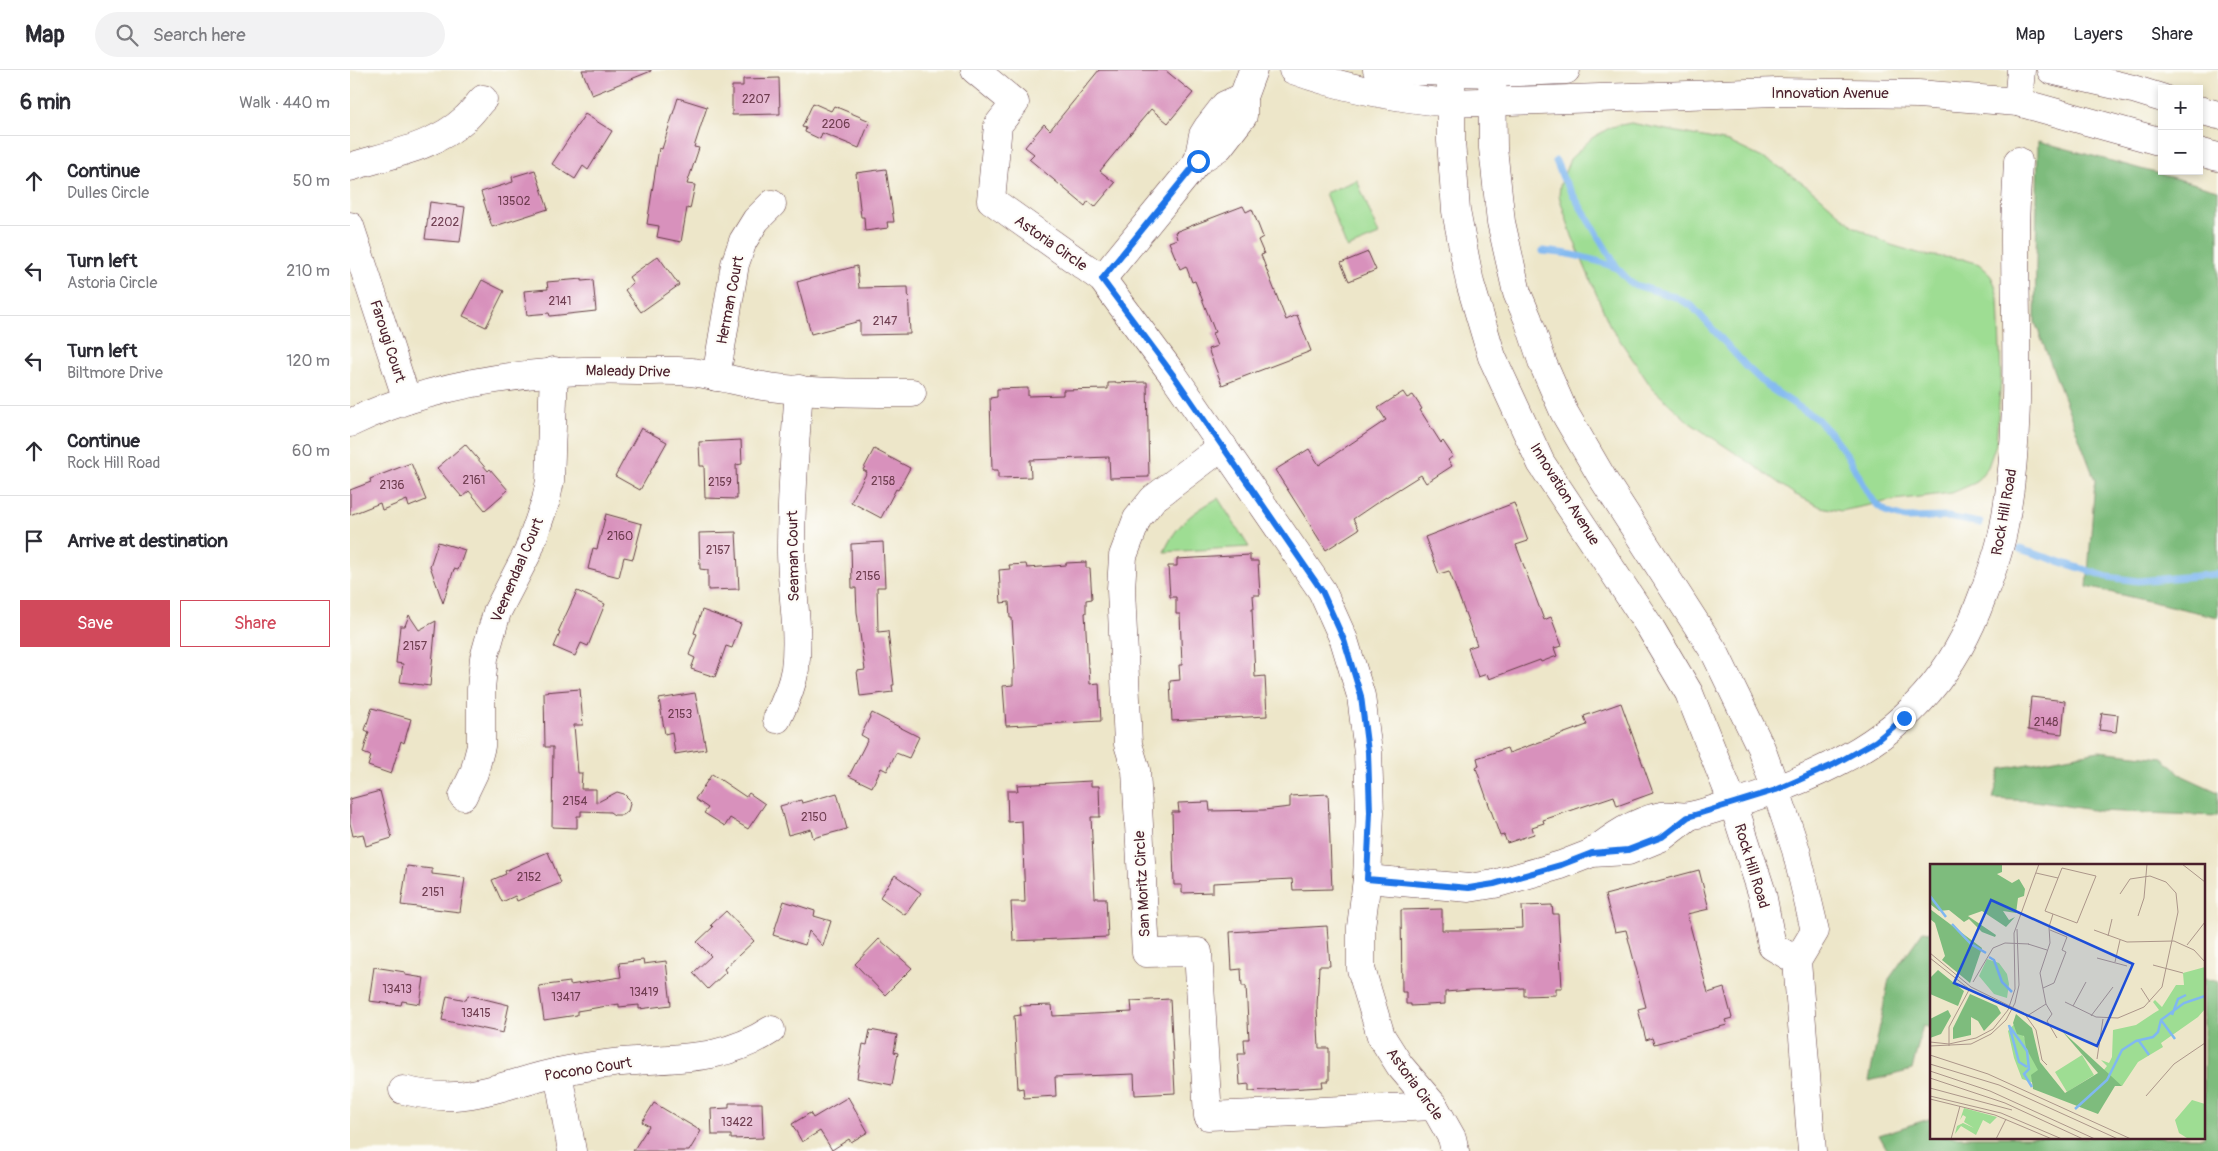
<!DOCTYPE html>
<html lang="en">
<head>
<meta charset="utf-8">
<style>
	body { margin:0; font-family:Pangolin,sans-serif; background:#f2f2f3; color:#2b2b33 }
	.controls { position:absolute; right:15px; top:15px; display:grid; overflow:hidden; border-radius:0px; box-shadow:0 2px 8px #0003 }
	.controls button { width:45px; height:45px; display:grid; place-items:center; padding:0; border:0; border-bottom:1px solid #e1e1e2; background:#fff; color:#2b2b33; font:25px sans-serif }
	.stop { position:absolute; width:15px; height:15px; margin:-11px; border:4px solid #1a73e8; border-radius:50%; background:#fff }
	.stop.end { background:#1a73e8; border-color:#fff; box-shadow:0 1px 5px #0008 }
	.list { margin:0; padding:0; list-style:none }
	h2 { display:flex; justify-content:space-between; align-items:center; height:65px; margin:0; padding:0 20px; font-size:21px }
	h2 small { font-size:16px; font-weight:400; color:#7c7c81 }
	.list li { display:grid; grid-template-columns:32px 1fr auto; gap:15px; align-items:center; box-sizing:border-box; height:90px; padding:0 20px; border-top:1px solid #e1e1e2 }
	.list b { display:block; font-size:19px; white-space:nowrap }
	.list p { margin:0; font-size:16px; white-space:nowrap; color:#7c7c81 }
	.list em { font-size:16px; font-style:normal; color:#7c7c81 }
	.actions { display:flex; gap:10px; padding:15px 20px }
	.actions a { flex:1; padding:11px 0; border:1px solid #d1495b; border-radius:0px; text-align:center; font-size:18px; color:#d1495b }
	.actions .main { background:#d1495b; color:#fff }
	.icon { flex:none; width:28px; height:28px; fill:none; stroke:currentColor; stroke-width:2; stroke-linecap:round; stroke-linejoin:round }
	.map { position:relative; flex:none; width:1868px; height:1081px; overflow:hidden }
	header { display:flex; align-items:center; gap:30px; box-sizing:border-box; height:70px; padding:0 25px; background:#fff; border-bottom:1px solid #e1e1e2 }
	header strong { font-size:24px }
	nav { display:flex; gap:28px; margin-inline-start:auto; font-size:18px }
	.search { width:350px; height:45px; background:#f2f2f3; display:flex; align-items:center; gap:12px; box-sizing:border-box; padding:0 18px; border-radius:28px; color:#7c7c81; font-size:19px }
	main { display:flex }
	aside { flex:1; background:#fff }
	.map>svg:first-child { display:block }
	.green { fill:#9edd93; stroke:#747e5f }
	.forest { fill:#7ebc7d; stroke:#646e54 }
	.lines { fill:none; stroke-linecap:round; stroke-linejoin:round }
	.stream { stroke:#80b8f0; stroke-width:7 }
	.building { fill:#d891bc }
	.minor-casing { stroke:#623d43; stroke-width:29 }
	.minor { stroke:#fff; stroke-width:28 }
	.route { stroke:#1a73e8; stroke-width:6 }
	.labels { text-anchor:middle; stroke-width:4.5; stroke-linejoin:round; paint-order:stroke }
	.number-label { font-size:12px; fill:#6e3c4f }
	.street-label { font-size:15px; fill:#4a1f2b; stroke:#fdfcf7 }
	.inset-river { fill:none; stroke:#80b8f0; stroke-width:2.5 }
	.inset-road { fill:none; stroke:#ac968a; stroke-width:1 }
	.view { fill:#1d4ed8; fill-opacity:0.15; stroke:#1d4ed8; stroke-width:2.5 }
	.inset-edge { fill:none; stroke:#4a1f2b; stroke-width:2.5 }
</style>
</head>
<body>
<header>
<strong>Map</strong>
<div class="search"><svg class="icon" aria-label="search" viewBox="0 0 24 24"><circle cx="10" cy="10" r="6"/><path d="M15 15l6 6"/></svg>Search here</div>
<nav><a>Map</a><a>Layers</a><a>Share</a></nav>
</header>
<main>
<aside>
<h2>6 min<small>Walk · 440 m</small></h2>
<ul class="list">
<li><svg class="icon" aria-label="ahead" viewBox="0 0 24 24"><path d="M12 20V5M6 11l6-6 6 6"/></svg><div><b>Continue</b><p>Dulles Circle</p></div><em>50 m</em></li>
<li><svg class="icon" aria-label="left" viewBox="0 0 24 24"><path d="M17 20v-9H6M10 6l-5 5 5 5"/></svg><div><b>Turn left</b><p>Astoria Circle</p></div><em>210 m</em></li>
<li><svg class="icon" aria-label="left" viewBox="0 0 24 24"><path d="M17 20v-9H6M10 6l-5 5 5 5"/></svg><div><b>Turn left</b><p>Biltmore Drive</p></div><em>120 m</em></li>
<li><svg class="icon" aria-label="ahead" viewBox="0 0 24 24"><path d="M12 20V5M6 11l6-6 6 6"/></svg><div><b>Continue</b><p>Rock Hill Road</p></div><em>60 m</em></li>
<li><svg class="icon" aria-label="arrive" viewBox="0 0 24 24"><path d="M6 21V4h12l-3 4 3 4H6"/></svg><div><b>Arrive at destination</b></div></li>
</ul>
<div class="actions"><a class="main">Save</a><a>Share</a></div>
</aside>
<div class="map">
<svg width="1868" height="1081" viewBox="0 0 1868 1081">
	<rect width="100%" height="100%" fill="#fdfcf7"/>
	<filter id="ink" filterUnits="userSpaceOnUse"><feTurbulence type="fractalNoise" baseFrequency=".02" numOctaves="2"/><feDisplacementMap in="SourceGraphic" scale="10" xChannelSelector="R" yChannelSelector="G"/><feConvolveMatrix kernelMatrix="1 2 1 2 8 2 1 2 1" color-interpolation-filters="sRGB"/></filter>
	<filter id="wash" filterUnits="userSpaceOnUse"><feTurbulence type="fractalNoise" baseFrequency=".0096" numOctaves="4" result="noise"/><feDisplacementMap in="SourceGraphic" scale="20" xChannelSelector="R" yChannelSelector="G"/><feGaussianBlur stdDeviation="1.12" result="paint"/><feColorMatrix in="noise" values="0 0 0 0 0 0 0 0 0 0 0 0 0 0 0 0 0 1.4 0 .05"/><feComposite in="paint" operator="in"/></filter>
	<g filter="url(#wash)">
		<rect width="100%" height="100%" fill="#ede6c9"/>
		<!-- green -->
		<g class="green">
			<polygon points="1281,53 1379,72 1425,94 1466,123 1503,156 1541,175 1575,185 1613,189 1629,194 1640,204 1645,215 1648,228 1651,307 1646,374 1638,397 1625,413 1602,423 1544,430 1491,441 1471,437 1444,424 1402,394 1340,353 1302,318 1259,254 1222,166 1209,126 1210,115 1220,89 1242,68 1261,57"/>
			<polygon points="1007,110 1029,165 997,178 975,123"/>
			<path d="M868 428 899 477 814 482C827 453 842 443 868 428Z"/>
		</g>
		<!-- forest -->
		<g class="forest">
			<polygon points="1688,71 1868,120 1868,547 1737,517 1745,410 1685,252"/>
			<polygon points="1749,681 1813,688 1833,706 1868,722 1868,746 1749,741 1685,731 1643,729 1651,699"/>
			<polygon points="1573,861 1582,862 1582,959 1573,955 1562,1000 1519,1011 1539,909"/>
			<polygon points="1854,908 1868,912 1868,1081 1538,1081 1529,1065 1582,1048 1582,1067 1854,1067"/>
		</g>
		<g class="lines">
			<!-- stream -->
			<g class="stream">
				<polyline points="1206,91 1213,108 1268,199 1282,214 1325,227 1342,236 1396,296 1417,316 1467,349 1483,366 1498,386 1518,423 1525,433 1538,443 1555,448 1598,447 1630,453"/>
				<path d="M1193 181C1220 183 1242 188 1267 198"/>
				<polyline points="1670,479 1758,507 1788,511 1868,504"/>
			</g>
		</g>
		<g id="blocks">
			<!-- building -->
			<g class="building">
				<polygon points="232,0 301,0 301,1 242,25"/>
				<polygon points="749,0 815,0 843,23 818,53 801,39 785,58 750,101 765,113 745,137 738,131 735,136 679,89 684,84 675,77 694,54 700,60"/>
				<polygon points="429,8 430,44 382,45 382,16 393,16 393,9"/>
				<polygon points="328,28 357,37 344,77 349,78 337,114 345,115 340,139 337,138 331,172 307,167 309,156 297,154 309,78 312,79"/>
				<polygon points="463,33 481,41 484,36 520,51 509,78 472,63 470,69 455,62 456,58 452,57"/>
				<polygon points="235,44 262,61 238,100 233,96 225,109 202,94"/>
				<polygon points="536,99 544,152 537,152 538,158 515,161 514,147 511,147 506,103"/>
				<polygon points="185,100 198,139 142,157 131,122 163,112 162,107"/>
				<polygon points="80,132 115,137 110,172 75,169"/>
				<polygon points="893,136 896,142 902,139 913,167 908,170 914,184 911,185 936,250 947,245 961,281 872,315 858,279 867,276 862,263 865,262 845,211 842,212 836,196 830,199 819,172 827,169 825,162"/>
				<polygon points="1018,182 1026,200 999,211 991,193"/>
				<polygon points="308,186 329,215 291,242 275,220 283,213 279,207"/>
				<polygon points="507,196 509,218 558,217 560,264 510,265 510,251 461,264 447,212"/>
				<polygon points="232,209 232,211 243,210 246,241 200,246 199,243 177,245 174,221 198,219 197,212"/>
				<polygon points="132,210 154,221 136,257 113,246"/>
				<polygon points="797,312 799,407 760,408 759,387 680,390 681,407 648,408 648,400 642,400 640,328 647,327 647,319 678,318 678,326 713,325 713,320 758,319 758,313"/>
				<polygon points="1053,322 1057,328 1063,325 1072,339 1070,340 1091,373 1093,371 1103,386 1098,390 1102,396 1076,413 1071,405 1025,434 1003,449 1009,459 976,480 925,400 959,379 969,395 1036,350 1028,338"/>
				<polygon points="291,358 317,372 290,420 265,406"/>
				<polygon points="391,370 392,394 386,395 387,429 355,428 354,396 350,396 349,372"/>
				<polygon points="115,374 138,401 140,399 158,420 135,440 119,421 112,427 87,398"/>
				<polygon points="524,379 560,398 548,420 546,419 531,448 501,432 517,402 513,400"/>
				<polygon points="61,393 76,430 59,437 57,430 32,440 30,433 0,445 0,420 21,412 20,409"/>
				<polygon points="1164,433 1178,471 1166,475 1194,550 1201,547 1212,576 1204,578 1207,586 1191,592 1190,590 1139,609 1137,604 1128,607 1118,578 1127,575 1108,524 1099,501 1089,504 1075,467"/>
				<polygon points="256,444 292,454 283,489 274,487 269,507 238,499 243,478 247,479"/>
				<polygon points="386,462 389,519 358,520 358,500 350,499 349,463"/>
				<polygon points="88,472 115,480 108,500 104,499 93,533 80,496"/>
				<polygon points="533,472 535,517 527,517 528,562 538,561 544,615 542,615 543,622 510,626 507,601 515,600 507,542 506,518 502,518 501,474"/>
				<polygon points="900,485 900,491 908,491 910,525 903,525 904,539 902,539 905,607 915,606 917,646 822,651 820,611 830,610 829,595 832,595 830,544 826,544 826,527 820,527 818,496 827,496 827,489"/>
				<polygon points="736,492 736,498 740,498 742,529 736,530 736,543 735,543 738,597 739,597 740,614 749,613 751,651 656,656 653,616 663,615 663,600 665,600 662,548 660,548 659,532 651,533 649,500 660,499 659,495 676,494 677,498 716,495 716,493"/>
				<polygon points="227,521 255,534 238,576 231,573 225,586 204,577 210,563 208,562"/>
				<polygon points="352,540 391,554 382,578 376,576 365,607 341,599 345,588 339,585 347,564 344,563"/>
				<polygon points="59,545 69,560 86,551 80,616 50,612 53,594 46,593 50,556 55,556"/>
				<polygon points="230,619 233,655 224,655 228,703 232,703 231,719 246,719 246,733 267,722 274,724 279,729 280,734 278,741 272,745 264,745 260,742 231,741 231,746 227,746 227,758 202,757 203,677 195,677 194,622"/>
				<polygon points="345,623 356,679 325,684 322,662 315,664 309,629"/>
				<polygon points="1681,627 1715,631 1712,664 1678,660"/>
				<polygon points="1271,633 1303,723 1267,736 1264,726 1193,750 1194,753 1182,757 1184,764 1157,773 1154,765 1150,766 1126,698 1129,696 1127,688 1157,678 1159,683 1237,655 1234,646"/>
				<polygon points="22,638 61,649 54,673 51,671 41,704 18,696 21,686 13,683 19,662 15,660"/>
				<polygon points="522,643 569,667 559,688 546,683 537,701 531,698 522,717 499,706 518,669 511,665"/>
				<polygon points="1752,643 1768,645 1766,662 1749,660"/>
				<polygon points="362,704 396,727 399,723 415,734 398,759 380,748 375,756 354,743 358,738 345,729"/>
				<polygon points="741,711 741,716 749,716 750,747 741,747 745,828 756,828 758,867 663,871 661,832 675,832 672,751 658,752 657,721 668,721 667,715"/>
				<polygon points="30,721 42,768 16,776 13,764 3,766 0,753 0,729"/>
				<polygon points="487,723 497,759 463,768 461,759 438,765 430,736 451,730 452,733"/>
				<polygon points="978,724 982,819 943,820 942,809 863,813 863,822 832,823 832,815 824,815 822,742 829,742 828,733 859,732 860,741 914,740 940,737 940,726"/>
				<polygon points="198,782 211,813 167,831 165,826 152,832 142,810 156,804 155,801"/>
				<polygon points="57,796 82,799 82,804 115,808 110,842 51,835"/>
				<polygon points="1349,800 1359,839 1337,844 1358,923 1374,918 1382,948 1375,950 1377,955 1304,974 1302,968 1296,970 1288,939 1296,937 1276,860 1265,862 1255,825"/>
				<polygon points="545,805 571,823 555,845 530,827"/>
				<polygon points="434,831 465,841 464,846 481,851 473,876 459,861 455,875 423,865"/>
				<polygon points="1202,835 1203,844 1208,844 1212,918 1206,918 1206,925 1174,926 1174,918 1121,920 1095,922 1095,934 1061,936 1061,934 1056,934 1056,922 1052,922 1051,840 1092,839 1092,860 1116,860 1173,858 1172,836"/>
				<polygon points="376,841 404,871 374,899 376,902 358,919 343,903 361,886 347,872 363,857 361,855"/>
				<polygon points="977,856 980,896 969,896 967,936 969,978 979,978 979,1011 972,1011 973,1017 899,1021 899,1014 890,1015 888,984 895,984 894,969 899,969 896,916 892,916 891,899 882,900 880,862"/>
				<polygon points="529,869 562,898 535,925 505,894"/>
				<polygon points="293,890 294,894 316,891 321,935 289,939 289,935 269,937 269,934 227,941 227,945 194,950 189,916 220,912 220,915 271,907 269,893"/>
				<polygon points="24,897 55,902 55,905 74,908 70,934 52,931 51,935 19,931"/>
				<polygon points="118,925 159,935 153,963 92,950 97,926 116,930"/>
				<polygon points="820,929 825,1023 785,1025 784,1004 705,1007 706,1026 674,1028 673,1018 668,1019 664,946 671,945 670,936 702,935 703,946 782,942 781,931"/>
				<polygon points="520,960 547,965 544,982 548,983 542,1015 507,1008 513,974 517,975"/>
				<polygon points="498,1027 518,1062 501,1072 499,1069 482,1080 470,1061 452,1072 442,1054 460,1043 463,1048"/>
				<polygon points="304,1033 351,1061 339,1081 283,1081 299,1056 292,1052"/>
				<polygon points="379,1033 412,1033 413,1068 381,1069 381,1065 362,1065 361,1039 379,1038"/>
			</g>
		</g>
	</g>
	<g filter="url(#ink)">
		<use href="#blocks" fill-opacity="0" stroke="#623d43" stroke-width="1"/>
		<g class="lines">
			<!-- minor casing -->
			<g class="minor-casing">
				<g id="minor">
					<polyline points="625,0 665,33 648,55 641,130 752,209 824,306 972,521 994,570 1011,626 1018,682 1020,742 1017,809 1011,857 1011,899 1031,966 1050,996 1084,1036 1102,1068 1105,1081"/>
					<path d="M943 0C995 19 1046 28 1101 33L1427 22 1568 24 1668 32 1812 72"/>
					<polyline points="1027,0 1142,3 1216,0"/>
					<polyline points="1101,0 1101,71 1106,141 1120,213 1142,287 1191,393 1300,557 1339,623 1383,733 1412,823 1422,876 1447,891"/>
					<polyline points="1142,0 1143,78 1151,152 1167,223 1178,249 1193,294 1214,342 1253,409 1365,583 1411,678 1426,720 1446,780 1465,861 1447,891 1462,1081"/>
					<polyline points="1701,0 1783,19 1812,28"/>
					<polyline points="1668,32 1671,0"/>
					<polyline points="1849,40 1868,45"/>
					<polyline points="1849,82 1868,87"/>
					<polyline points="848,91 853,65 858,57 875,35 893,27"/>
					<path d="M0 97C38 85 85 77 115 49 122 43 127 35 133 29"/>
					<polyline points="0,156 57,330"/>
					<polyline points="752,209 848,91 869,77 893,46 893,27 903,0"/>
					<polyline points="366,307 385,194 393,171 406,150 422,134"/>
					<path d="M0 353C90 310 189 298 288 301 305 301 323 300 341 302 367 305 392 313 419 317 466 323 514 323 562 323"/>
					<polyline points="873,376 803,429 787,449 773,486 771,519 778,674 786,700 796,883 848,882 858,1046 1084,1036"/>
					<path d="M427 649C435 633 442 617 445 599 450 560 441 519 441 480 441 426 445 373 449 319"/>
					<polyline points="113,726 124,703 131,676 131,619 134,588 147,542 178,482 196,430 200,411 204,301"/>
					<path d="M1242 783C1262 767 1285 751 1311 746 1320 744 1330 748 1339 746 1351 744 1363 739 1375 736 1413 725 1449 712 1484 694 1556 659 1605 602 1632 527 1642 502 1651 477 1655 451 1672 356 1665 261 1665 166 1665 141 1667 116 1668 91"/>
					<polyline points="1017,809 1119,818 1144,814 1211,795 1242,783 1278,781 1312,767 1338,747"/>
					<polyline points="208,1002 222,1081"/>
					<path d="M53 1020C70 1024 87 1027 105 1026 138 1024 175 1009 208 1002 229 998 251 994 272 992 328 987 372 992 421 960"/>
				</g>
			</g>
			<!-- minor -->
			<use href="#minor" class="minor"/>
		</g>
	</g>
	<g class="lines" filter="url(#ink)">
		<!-- route -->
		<polyline class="route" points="848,91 752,209 824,306 972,521 994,570 1011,626 1018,682 1020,742 1017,809 1119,818 1144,814 1211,795 1242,783 1278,780 1312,767 1338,747 1426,720 1483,695 1526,671 1554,648"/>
	</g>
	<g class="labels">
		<!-- number labels -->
		<g class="number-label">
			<text x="406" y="33">2207</text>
			<text x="486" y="58">2206</text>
			<text x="164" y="135">13502</text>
			<text x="95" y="156">2202</text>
			<text x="210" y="235">2141</text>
			<text x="535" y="255">2147</text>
			<text x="124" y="414">2161</text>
			<text x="533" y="415">2158</text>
			<text x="370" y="416">2159</text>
			<text x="42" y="419">2136</text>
			<text x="270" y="470">2160</text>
			<text x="368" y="484">2157</text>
			<text x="518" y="510">2156</text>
			<text x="65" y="580">2157</text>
			<text x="330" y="648">2153</text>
			<text x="1696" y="656">2148</text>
			<text x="225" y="735">2154</text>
			<text x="464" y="751">2150</text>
			<text x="179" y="811">2152</text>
			<text x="83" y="826">2151</text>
			<text x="47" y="923">13413</text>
			<text x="294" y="926">13419</text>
			<text x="216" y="931">13417</text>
			<text x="126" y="947">13415</text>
			<text x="387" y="1056">13422</text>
		</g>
		<!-- street labels -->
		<g class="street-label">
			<text x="1480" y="28">Innovation Avenue</text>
			<text transform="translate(701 173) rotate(35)" y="5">Astoria Circle</text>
			<text transform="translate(380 230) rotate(-79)" y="5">Herman Court</text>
			<text transform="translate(38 271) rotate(72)" y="5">Farougi Court</text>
			<text transform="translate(278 301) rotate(1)" y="5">Maleady Drive</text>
			<text transform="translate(1215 424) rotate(58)" y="5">Innovation Avenue</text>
			<text transform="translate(1654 442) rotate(-80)" y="5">Rock Hill Road</text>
			<text transform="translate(443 486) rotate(-91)" y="5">Seaman Court</text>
			<text transform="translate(167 500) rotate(-67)" y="5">Veenendaal Court</text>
			<text transform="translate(1402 796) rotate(73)" y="5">Rock Hill Road</text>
			<text transform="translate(792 814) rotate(-93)" y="5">San Moritz Circle</text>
			<text transform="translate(238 999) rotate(-9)" y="5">Pocono Court</text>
			<text transform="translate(1065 1014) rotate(54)" y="5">Astoria Circle</text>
		</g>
	</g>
	<!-- overview -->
	<g transform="translate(1580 794)">
		<rect width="275" height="275" fill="#ede6c9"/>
		<path d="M57 95 69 99 77 110 79 120 77 134 64 130 49 112ZM275 103V145L268 153 231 179 233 183 208 198 192 222 173 207 177 202 171 196 179 199 182 193 183 166 206 161 224 149 229 146 223 138 225 136 232 143 246 121H254L253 109ZM87 157 109 207 104 219 92 215 84 194 78 167ZM152 191 164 211 137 228 125 208ZM262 236 275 240V274H257L249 269 245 256ZM34 244 67 253 60 260 53 256 46 271 31 262 25 270 27 262 33 259 44 264 34 258 36 253 33 251 30 256Z" fill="#9edd93"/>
		<path d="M0 0H72V8L67 10 82 19 89 15 95 25 94 32 88 34 86 49 73 47 79 56 85 53 76 63 52 47 38 52 66 71 65 73 52 68 39 55 34 58 19 46 9 47 0 40ZM0 45 52 84 40 119 12 96 15 92 5 59 0 55ZM8 106 34 127 28 142 0 130V114ZM40 130 67 142 71 149 54 167 48 157 41 153V171L23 175V164ZM18 146 21 152 11 170 0 174V155ZM86 150 102 164 110 198 135 229 168 209 132 167 192 222H185L168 250 103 225 101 211 108 206 96 184 94 172 87 170 83 159Z" fill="#7ebc7d"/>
		<path class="inset-river" d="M0 32 16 53M22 60 41 80 56 89M59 93 64 96 72 118 82 128M242 151 248 135 256 131M231 156 245 175M79 161 89 198 97 203M80 163 97 187 99 205 94 210 102 223M209 177 219 191M145 245 177 216 192 186 206 177 223 173 228 168 231 156 254 139 275 132"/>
		<path class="inset-road" d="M252 0 275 18M132 4 166 12 147 59 115 47ZM106 9 128 14M123 50 119 63 120 79 110 109 116 140 122 150 117 157 127 174M208 52 214 34 217 0M164 66 197 78 244 77 264 86 275 98M178 72 182 55M98 80 117 86M257 81 275 58M0 89 41 123 94 149 106 166 112 196 117 201M0 94 43 128 90 148M167 94 197 102M185 98 190 76M223 101 253 109M43 118 63 84 75 79 99 80M113 124 124 119 136 88 132 86 137 73 120 66M211 124 220 138M135 138 166 153 188 154 214 143 232 123 248 48 246 29 236 18 220 12 200 15 190 30M143 142 156 118M97 152 116 140M161 152 183 123M0 178 19 180 46 174 63 165 78 146 85 125 84 69 109 0M0 182 41 180 61 170 76 156 85 139 89 121 87 65M19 182V163L39 126M0 191 58 210 201 275M167 195 173 155M0 200 69 221 188 275M0 207 60 227 165 275M0 214 75 239 153 275M0 224 82 246M0 232 71 249 132 275M216 232 244 200 275 179M0 235 65 251 122 275M21 275 30 242M66 275 76 255"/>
		<path class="view" d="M61 36 203 100 167 182 24 119Z"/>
		<rect width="275" height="275" class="inset-edge"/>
	</g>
</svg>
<div class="controls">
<button>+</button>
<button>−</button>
</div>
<div class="stop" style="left:848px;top:91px"></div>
<div class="stop end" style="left:1554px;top:648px"></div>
</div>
</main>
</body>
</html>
